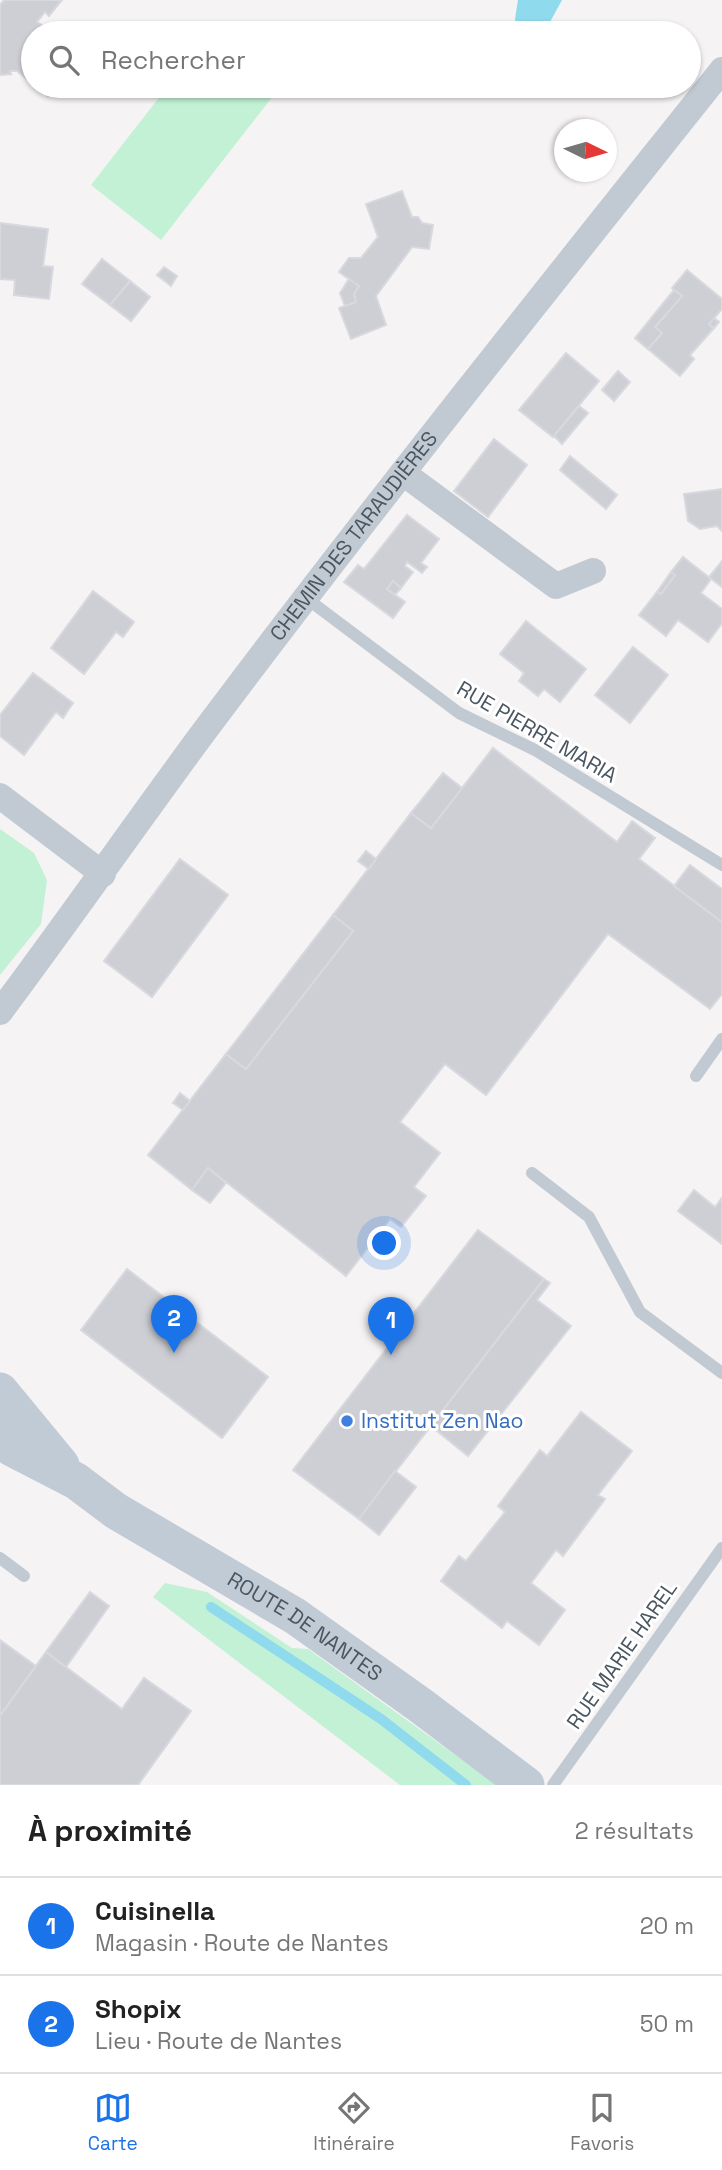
<!DOCTYPE html>
<html lang="fr">
<head>
<meta charset="utf-8">
<style>
	body { margin:0; font-family:"Space Grotesk",sans-serif; background:#f6f6f6; color:#222 }
	.compass { position:absolute; left:554px; top:119px; width:63px; height:63px; border-radius:50%; background:#fff; box-shadow:0 2px 5px #0004; rotate:95deg }
	.you { position:absolute; left:385px; top:1244px; width:24px; height:24px; margin:-18px; border:5px solid #fff; border-radius:50%; background:#1a73e8; box-shadow:0 0 0 10px #1a73e833 }
	.badge { display:grid; place-items:center; width:46px; height:46px; border-radius:50%; background:#1a73e8; color:#fff; font-size:23px; font-weight:700 }
	.pin { position:absolute; translate:-50% -58px; filter:drop-shadow(0 2px 4px #0008) }
	.pin::after { content:''; position:absolute; top:37px; width:24px; height:21px; background:inherit; clip-path:polygon(0 0,100% 0,50% 100%) }
	.list { margin:0; padding:0; list-style:none }
	h2 { display:flex; justify-content:space-between; align-items:center; height:91px; margin:0; padding:0 28px; font-size:30px }
	h2 small { font-size:23px; font-weight:400; color:#767676 }
	.list li { display:grid; grid-template-columns:46px 1fr auto; gap:21px; align-items:center; box-sizing:border-box; height:98px; padding:0 28px; border-top:2px solid #e0e0e0 }
	.list b { display:block; font-size:26px; white-space:nowrap }
	.list p { margin:0; font-size:23px; white-space:nowrap; color:#767676 }
	.list em { font-size:23px; font-style:normal; color:#767676 }
	.icon { flex:none; width:38px; height:38px; fill:none; stroke:currentColor; stroke-width:2; stroke-linecap:round; stroke-linejoin:round }
	.map { position:relative; flex:none; width:722px; height:1785px; overflow:hidden }
	.search { position:absolute; background:#fff; box-shadow:0 2px 5px #0004; left:21px; right:21px; top:21px; height:77px; display:flex; align-items:center; gap:18px; box-sizing:border-box; padding:0 24px; border-radius:38px; color:#767676; font-size:26px }
	.sheet { height:287px; background:#fff }
	nav { display:flex; justify-content:space-around; align-items:center; box-sizing:border-box; height:98px; border-top:2px solid #e0e0e0; background:#fff; font-size:19px; color:#767676 }
	nav a { display:grid; justify-items:center; gap:4px }
	nav .on { color:#1a73e8 }
	.map>svg:first-child { display:block }
	.green { fill:#c3f1d5 }
	.water { fill:#90daee }
	.lines { fill:none; stroke-linecap:round; stroke-linejoin:round }
	.stream { stroke:#90daee; stroke-width:10 }
	.building { fill:#cdcfd5; stroke:#d7d9de; stroke-width:2 }
	.lane { stroke:#c1cad2; stroke-width:12 }
	.street { stroke:#c1cad2; stroke-width:26 }
	.secondary { stroke:#c1cbd6; stroke-width:37 }
	.shop-dot { fill:#3f7fe0; stroke:#fff; stroke-width:2.5 }
	.labels { text-anchor:middle; stroke-width:6; stroke-linejoin:round; paint-order:stroke }
	.street-label { font-size:21px; fill:#4a5661; stroke:#fff }
	.shop-label { font-size:21px; fill:#366cbe; stroke:#fff; text-anchor:start }
</style>
</head>
<body>
<div class="map">
<svg width="722" height="1785" viewBox="0 0 722 1785">
	<rect width="100%" height="100%" fill="#f5f3f3"/>
	<!-- green -->
	<g class="green">
		<polygon points="168,86 259,86 273,96 161,240 91,185"/>
		<polygon points="0,829 34,853 47,880 41,924 0,975"/>
		<polygon points="165,1583 207,1592 292,1648 308,1649 497,1785 400,1785 153,1597"/>
	</g>
	<!-- water -->
	<polygon class="water" points="518,0 562,0 544,33 517,33 515,19"/>
	<g class="lines">
		<!-- stream -->
		<polyline class="stream" points="211,1607 381,1719 466,1785"/>
	</g>
	<!-- building -->
	<g class="building">
		<polygon points="4,0 62,0 49,16 45,12 37,22 42,25 43,33 33,33 33,84 17,71 10,71 11,74 0,75 0,5"/>
		<polygon points="36,86 57,86 48,96"/>
		<polygon points="402,191 412,217 418,217 422,223 433,225 429,249 412,247 376,296 386,325 351,339 339,308 356,302 354,294 359,286 339,272 349,258 361,258 378,237 366,204"/>
		<polygon points="0,223 48,229 43,266 53,267 49,299 14,295 15,280 0,279"/>
		<polygon points="102,259 130,281 110,305 82,284"/>
		<polygon points="164,267 177,276 171,286 157,275"/>
		<polygon points="687,270 722,299 722,309 709,324 714,328 690,355 694,359 680,376 648,349 662,333 655,327 682,296 672,288"/>
		<polygon points="349,279 359,286 354,294 356,302 345,306 340,293"/>
		<polygon points="130,281 150,297 131,321 110,305"/>
		<polygon points="674,290 682,296 655,327 662,333 648,349 635,338"/>
		<polygon points="714,318 719,322 714,328 709,324"/>
		<polygon points="566,353 599,381 553,437 519,410"/>
		<polygon points="618,371 630,382 614,401 602,390"/>
		<polygon points="579,406 588,413 562,444 554,436"/>
		<polygon points="494,439 527,465 488,517 454,491"/>
		<polygon points="570,456 617,495 606,509 560,470"/>
		<polygon points="722,489 722,531 717,526 700,529 688,521 684,494"/>
		<polygon points="407,515 439,539 421,563 427,567 422,573 407,562 405,566 413,572 401,588 393,581 387,589 405,602 393,618 344,582 358,565 364,569"/>
		<polygon points="683,557 711,579 701,593 722,609 722,623 708,642 678,620 666,636 639,615 657,592 661,594 675,575 671,572"/>
		<polygon points="722,561 722,587 709,577"/>
		<polygon points="671,572 675,575 661,594 657,592"/>
		<polygon points="393,581 401,588 395,595 387,589"/>
		<polygon points="93,591 134,622 123,637 116,632 84,674 51,648"/>
		<polygon points="526,621 586,669 560,702 544,689 538,696 519,681 524,673 500,654"/>
		<polygon points="633,647 668,675 630,723 595,695"/>
		<polygon points="33,673 73,703 63,718 56,712 24,755 0,736 0,715"/>
		<polygon points="493,748 617,842 632,821 655,838 639,859 722,922 722,994 710,1009 608,934 486,1095 445,1064 400,1122 440,1153 414,1187 426,1196 401,1227 390,1219 346,1276 208,1168 192,1190 148,1155 226,1054 246,1069 353,931 333,915 411,813 431,828"/>
		<polygon points="443,773 462,788 431,828 411,813"/>
		<polygon points="366,851 376,859 369,869 358,861"/>
		<polygon points="180,859 228,895 152,997 104,961"/>
		<polygon points="690,865 722,889 722,922 674,886"/>
		<polygon points="333,915 353,931 246,1069 226,1054"/>
		<polygon points="180,1093 190,1101 183,1110 173,1103"/>
		<polygon points="208,1168 226,1183 210,1203 192,1190"/>
		<polygon points="694,1190 715,1207 722,1198 722,1244 678,1211"/>
		<polygon points="478,1230 544,1279 359,1519 293,1470"/>
		<polygon points="127,1269 268,1377 222,1438 81,1330"/>
		<polygon points="544,1279 550,1283 537,1300 571,1326 468,1456 431,1426"/>
		<polygon points="581,1412 632,1451 598,1495 605,1499 563,1556 556,1550 531,1583 565,1610 539,1645 507,1621 502,1628 441,1581 459,1556 466,1561 505,1512 498,1506 540,1450 547,1456"/>
		<polygon points="395,1471 416,1487 379,1535 359,1519"/>
		<polygon points="90,1592 109,1606 66,1667 46,1652"/>
		<polygon points="0,1640 36,1666 0,1716"/>
		<polygon points="46,1652 122,1709 144,1678 191,1711 138,1785 0,1785 0,1716"/>
	</g>
	<g class="lines">
		<!-- lane -->
		<g class="lane">
			<polyline points="306,598 459,713 535,750 722,865"/>
			<polyline points="696,1076 722,1039"/>
			<polyline points="532,1173 589,1217 640,1312 722,1373"/>
			<polyline points="0,1558 24,1576"/>
			<polyline points="553,1785 722,1548"/>
		</g>
		<!-- street -->
		<g class="street">
			<polyline points="403,473 556,586 593,571"/>
			<polyline points="0,796 103,874"/>
			<path id="s1" d="M0 1012C68 921 133 828 200 737 369 511 546 291 722 70"/>
		</g>
		<!-- secondary -->
		<g class="secondary">
			<polyline points="0,1391 61,1465"/>
			<path id="s2" d="M0 1438 12 1448 76 1481 116 1511 295 1616 420 1705 526 1785"/>
		</g>
	</g>
	<!-- markers -->
	<circle class="shop-dot" cx="347" cy="1421" r="7"/>
	<g class="labels">
		<!-- street labels -->
		<g class="street-label">
			<text dy="7" stroke="none"><textPath href="#s1" startOffset="593">CHEMIN DES TARAUDIÈRES</textPath></text>
			<text transform="translate(537 732) rotate(30)" y="7">RUE PIERRE MARIA</text>
			<text dy="7" stroke="none"><textPath href="#s2" startOffset="359">ROUTE DE NANTES</textPath></text>
			<text transform="translate(622 1655) rotate(-55)" y="7">RUE MARIE HAREL</text>
		</g>
		<!-- shop labels -->
		<g class="shop-label">
			<text x="361" y="1428">Institut Zen Nao</text>
		</g>
	</g>
</svg>
<svg class="compass" viewBox="-18 -18 36 36"><path d="M0-13l5 13h-10z" fill="#e53935"/><path d="M0 13l5-13h-10z" fill="#767676"/></svg>
<div class="you"></div>
<div class="pin badge" style="left:391px;top:1355px">1</div>
<div class="pin badge" style="left:174px;top:1353px">2</div>
<div class="search"><svg class="icon" aria-label="search" viewBox="0 0 24 24"><circle cx="10" cy="10" r="6"/><path d="M15 15l6 6"/></svg>Rechercher</div>
</div>
<section class="sheet">
<h2>À proximité<small>2 résultats</small></h2>
<ul class="list">
<li><span class="badge">1</span><div><b>Cuisinella</b><p>Magasin · Route de Nantes</p></div><em>20 m</em></li>
<li><span class="badge">2</span><div><b>Shopix</b><p>Lieu · Route de Nantes</p></div><em>50 m</em></li>
</ul>
</section>
<nav>
<a class="on"><svg class="icon" aria-label="map" viewBox="0 0 24 24"><path d="M3 6l6-2 6 2 6-2v14l-6 2-6-2-6 2zM9 4v14M15 6v14"/></svg>Carte</a>
<a><svg class="icon" aria-label="directions" viewBox="0 0 24 24"><path d="M12 3l9 9-9 9-9-9zM9 14v-3h6M13 9l2 2-2 2"/></svg>Itinéraire</a>
<a><svg class="icon" aria-label="saved" viewBox="0 0 24 24"><path d="M7 4h10v16l-5-4-5 4z"/></svg>Favoris</a>
</nav>
</body>
</html>
